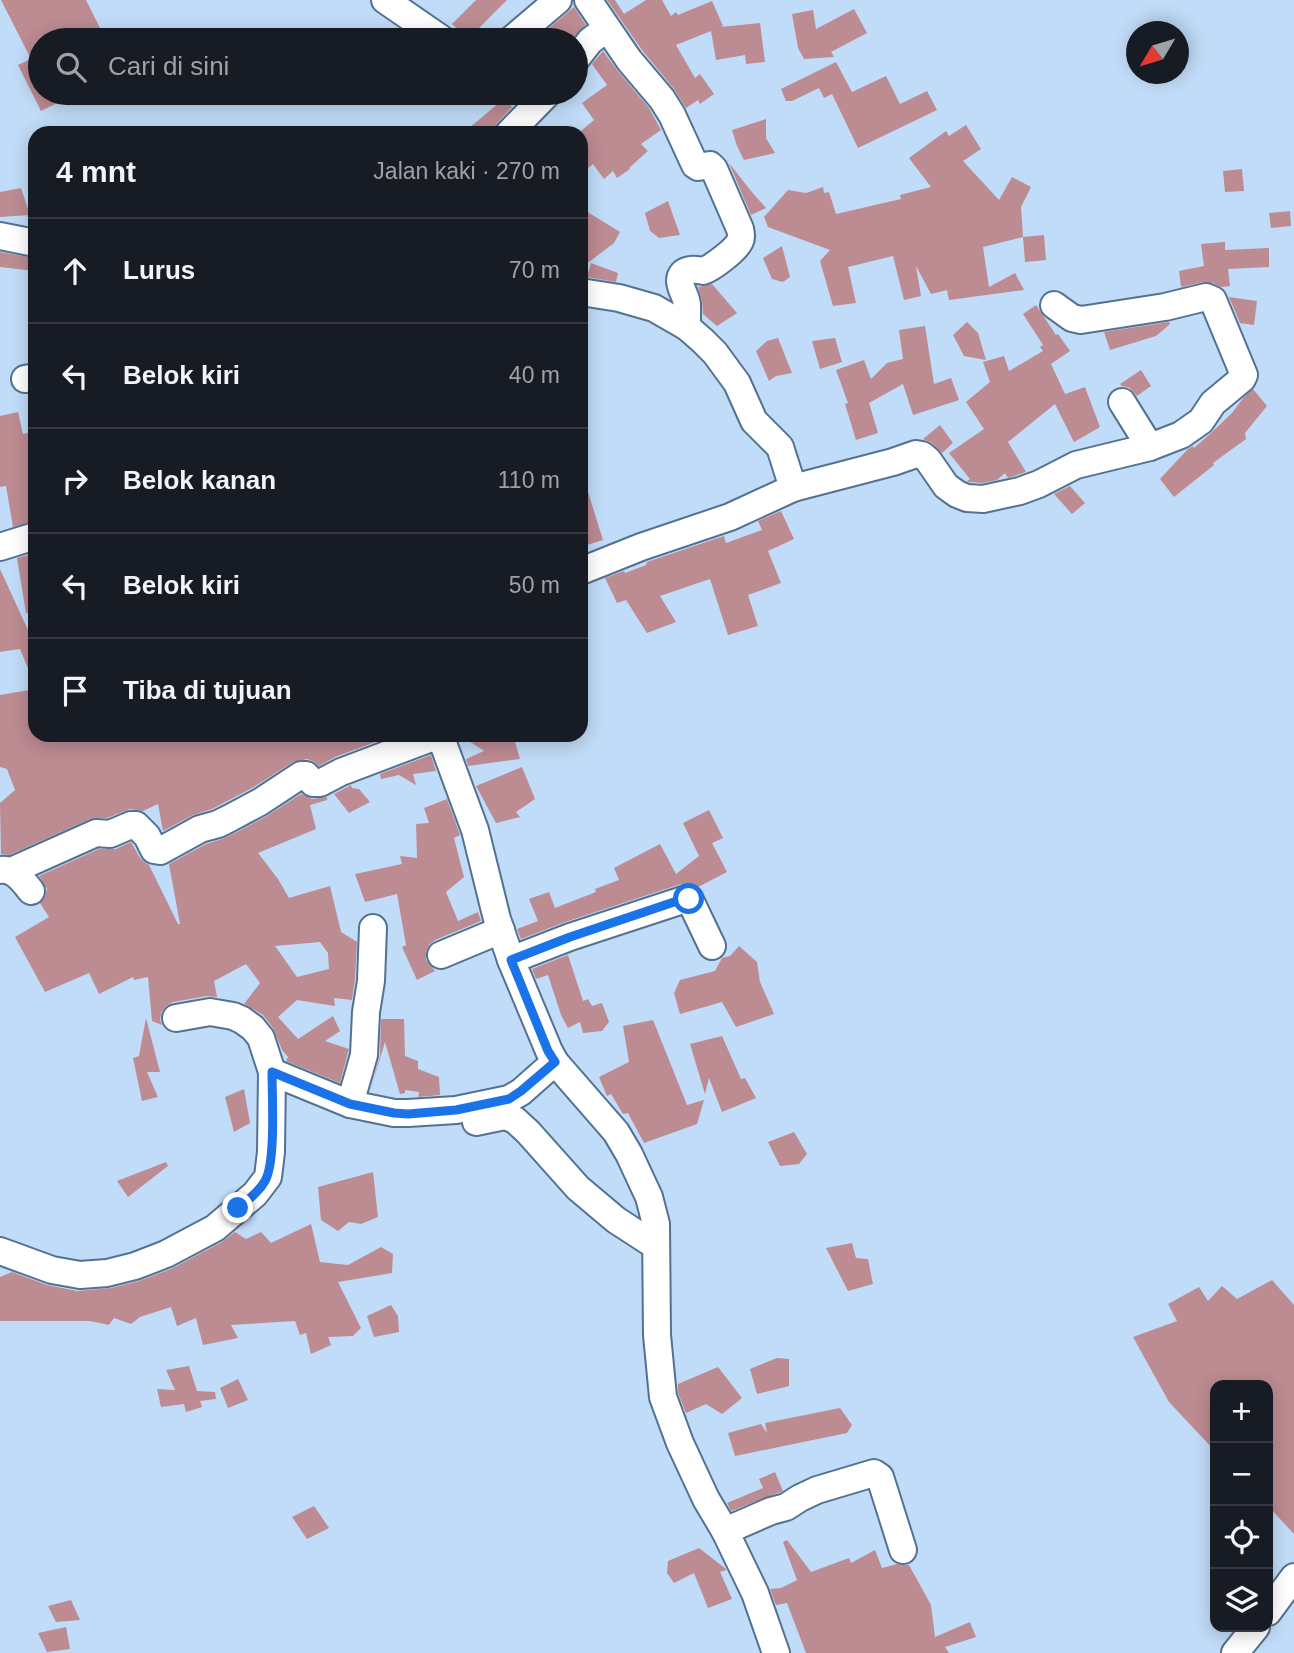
<!DOCTYPE html>
<html lang="id">
<head>
<meta charset="utf-8">
<style>
	body { margin:0; font-family:Arial,sans-serif; background:#20242c; color:#f1f3f6 }
	.controls { position:absolute; right:21px; bottom:21px; display:grid; overflow:hidden; border-radius:14px; box-shadow:0 4px 18px #0003 }
	.controls button { width:63px; height:63px; display:grid; place-items:center; padding:0; border:0; border-bottom:2px solid #363941; background:#171b24; color:#f1f3f6; font:35px sans-serif }
	.compass { position:absolute; left:1126px; top:21px; width:63px; height:63px; border-radius:50%; background:#171b24; box-shadow:0 4px 18px #0003; rotate:232deg }
	.stop { position:absolute; width:21px; height:21px; margin:-16px; border:5px solid #1a73e8; border-radius:50%; background:#fff }
	.stop.end { background:#1a73e8; border-color:#fff; box-shadow:0 2px 7px #0008 }
	.list { margin:0; padding:0; list-style:none }
	h2 { display:flex; justify-content:space-between; align-items:center; height:91px; margin:0; padding:0 28px; font-size:30px }
	h2 small { font-size:23px; font-weight:400; color:#9ea1a6 }
	.list li { display:grid; grid-template-columns:46px 1fr auto; gap:21px; align-items:center; box-sizing:border-box; height:105px; padding:0 28px; border-top:2px solid #363941 }
	.list b { display:block; font-size:26px; white-space:nowrap }
	.list em { font-size:23px; font-style:normal; color:#9ea1a6 }
	.icon { flex:none; width:38px; height:38px; fill:none; stroke:currentColor; stroke-width:2; stroke-linecap:round; stroke-linejoin:round }
	.map { position:relative; flex:none; width:1294px; height:1653px; overflow:hidden }
	.search { position:absolute; background:#171b24; box-shadow:0 4px 18px #0003; left:28px; top:28px; width:560px; height:77px; display:flex; align-items:center; gap:18px; box-sizing:border-box; padding:0 24px; border-radius:38px; color:#9ea1a6; font-size:26px }
	.panel { position:absolute; background:#171b24; box-shadow:0 4px 18px #0003; left:28px; top:126px; width:560px; height:616px; border-radius:21px }
	.map>svg:first-child { display:block }
	.building { fill:#bd8b92; fill-rule:evenodd }
	.lines { fill:none; stroke-linecap:round; stroke-linejoin:round }
	.minor-casing { stroke:#537291; stroke-width:30 }
	.minor { stroke:#fff; stroke-width:26 }
	.route { stroke:#1a73e8; stroke-width:9 }
</style>
</head>
<body>
<div class="map">
<svg width="1294" height="1653" viewBox="0 0 1294 1653">
	<rect width="100%" height="100%" fill="#c1dcf8"/>
	<!-- building -->
	<g class="building">
		<polygon points="1,0 86,0 106,40 40,40 40,93 78,93 41,111 18,65 31,59"/>
		<polygon points="476,0 507,0 468,39 452,24"/>
		<polygon points="607,0 615,0 624,14 646,0 662,0 671,16 676,12 678,15 712,1 723,26 720,27 760,23 765,62 746,64 745,55 716,60 711,31 676,45 695,78 700,74 714,94 700,104 698,100 686,108 674,89 642,50"/>
		<polygon points="574,7 586,25 571,40 535,40"/>
		<polygon points="854,9 867,33 831,52 834,57 804,59 798,48 792,14 813,10 816,29"/>
		<polygon points="603,51 617,70 649,108 661,130 641,144 648,151 629,168 630,169 617,178 613,171 604,179 593,164 581,174 581,131 594,120 582,103 607,85 592,64"/>
		<polygon points="836,62 852,92 886,76 900,104 927,91 937,110 858,148 832,94 824,98 819,88 792,101 786,101 781,89"/>
		<polygon points="505,98 512,107 497,123 494,133 463,133"/>
		<polygon points="766,119 766,138 775,153 744,160 737,146 732,130"/>
		<polygon points="966,125 981,149 963,161 999,200 1012,177 1031,187 1021,207 1023,237 983,247 989,287 1015,273 1024,290 949,300 947,290 931,294 916,266 921,296 904,300 893,256 848,267 856,303 833,306 820,261 830,250 768,227 764,217 788,190 806,193 823,187 824,193 829,192 836,214 901,199 900,195 931,187 909,158 946,131 949,136"/>
		<polygon points="729,163 751,191 766,208 751,215"/>
		<polygon points="1242,169 1244,191 1225,192 1223,171"/>
		<polygon points="21,188 30,215 0,217 0,192"/>
		<polygon points="668,201 680,235 659,238 650,231 645,213"/>
		<polygon points="581,208 620,232 614,243 581,268"/>
		<polygon points="1290,211 1291,226 1271,228 1269,213"/>
		<polygon points="1044,235 1046,260 1025,262 1023,237"/>
		<polygon points="1225,242 1225,250 1269,248 1269,267 1228,269 1230,286 1221,287 1212,283 1203,282 1181,287 1179,271 1204,266 1201,244"/>
		<polygon points="782,246 790,277 783,282 772,279 763,258"/>
		<polygon points="0,252 35,258 35,271 0,267"/>
		<polygon points="591,263 618,273 616,282 587,277"/>
		<polygon points="712,284 737,313 717,326 703,314 702,301 698,287"/>
		<polygon points="1229,297 1257,301 1254,325 1240,323"/>
		<polygon points="1036,305 1056,335 1058,334 1070,351 1051,364 1065,394 1085,387 1100,427 1074,442 1055,404 1008,442 1026,472 1008,478 1005,473 997,480 982,483 970,482 967,481 970,479 949,453 984,429 966,402 990,382 983,362 1004,356 1009,371 1043,351 1040,347 1043,345 1023,314"/>
		<polygon points="967,322 978,333 986,360 964,356 953,335"/>
		<polygon points="1169,322 1170,324 1156,336 1110,350 1104,332"/>
		<polygon points="925,326 934,384 951,378 959,400 913,415 903,384 869,403 878,433 856,440 845,404 848,403 836,370 864,360 871,379 887,363 903,359 899,330"/>
		<polygon points="778,338 792,373 776,376 769,381 756,351 767,341"/>
		<polygon points="835,338 842,362 820,369 812,341"/>
		<polygon points="1141,370 1151,386 1137,396 1130,388 1122,386 1120,384"/>
		<polygon points="1253,389 1267,406 1245,433 1246,439 1213,463 1214,465 1174,497 1160,479 1187,450 1193,446 1194,448 1210,434 1232,413 1244,397"/>
		<polygon points="18,412 23,434 32,432 35,444 35,521 13,527 6,486 0,487 0,416"/>
		<polygon points="940,425 953,443 942,453 932,443 923,439"/>
		<polygon points="584,479 603,540 587,545 581,529 581,480"/>
		<polygon points="1070,486 1085,503 1072,514 1054,494"/>
		<polygon points="781,511 794,539 768,551 781,583 748,595 758,626 728,635 710,579 660,596 676,622 647,633 626,600 617,603 605,578 624,571 625,573 646,565 647,562 724,536 726,543 762,530 758,521"/>
		<polygon points="35,553 35,613 26,613 17,558"/>
		<polygon points="0,569 28,630 35,627 35,683 34,683 20,649 0,652"/>
		<polygon points="35,689 35,735 394,735 335,757 319,766 313,761 307,759 293,762 252,788 212,809 193,815 163,831 158,804 143,811 130,809 107,818 90,819 9,855 1,854 0,803 15,790 7,769 0,767 0,695"/>
		<polygon points="460,735 502,735 504,742 514,738 520,759 468,766 466,759 484,751"/>
		<polygon points="431,755 436,771 413,774 416,785 399,775 381,779 380,774"/>
		<polygon points="522,767 535,799 516,812 520,817 496,823 476,786"/>
		<polygon points="351,785 352,788 359,789 370,802 349,813 334,794"/>
		<path d="M301 794 312 799 327 797V800L310 805 316 829 258 853 278 879 289 898 330 886 341 932 357 942 355 979 352 1000 334 998 335 1006 297 1000 278 1017 298 1039 333 1016 340 1031 325 1041 349 1049 340 1083 286 1061 288 1057 282 1050 273 1028 263 1015 244 1004 260 983 246 964 214 981 217 997 207 996 173 1002 166 1006 161 1013 160 1020 162 1025 152 1021 148 977 134 980 133 977 99 994 89 973 45 992 15 937 49 917 40 903 45 897 47 889 39 876 99 849H116L131 842 140 858 144 862 149 865 178 924H180L169 864 206 844 222 839 237 832 267 816ZM320 942 328 953 329 969 297 977 275 946Z"/>
		<polygon points="447,799 460,835 454,838 464,877 446,892 458,921 478,912 481,921 435,940 429,945 426,952 426,960 435,971 417,980 402,947 406,945 397,894 365,902 355,874 402,864 400,856 417,858 416,824 429,823 424,808"/>
		<polygon points="709,810 723,838 712,843 727,872 698,887 690,884 681,884 565,922 521,939 517,929 538,921 529,899 549,892 555,908 596,892 595,889 619,880 614,868 660,844 676,874 699,856 683,823"/>
		<polygon points="739,946 757,962 760,982 774,1014 736,1027 722,1002 680,1014 674,993 680,980 715,971 722,958 730,956"/>
		<polygon points="568,955 583,1001 588,999 592,1006 602,1003 609,1022 602,1031 583,1033 580,1022 568,1028 561,1015 548,975 536,979 532,969"/>
		<polygon points="146,1018 160,1072 147,1072 158,1097 142,1101 133,1058 139,1056"/>
		<polygon points="381,1019 404,1019 405,1056 418,1061 418,1069 439,1077 440,1095 418,1097 419,1092 405,1090 405,1093 400,1094 385,1042 370,1092 380,1056"/>
		<polygon points="653,1020 687,1105 704,1100 697,1124 644,1143 628,1113 623,1114 611,1094 607,1096 599,1077 629,1062 623,1026"/>
		<polygon points="722,1036 741,1079 745,1078 756,1098 722,1112 709,1078 705,1094 690,1044"/>
		<polygon points="244,1089 250,1123 234,1132 225,1097"/>
		<polygon points="794,1132 807,1154 799,1164 780,1166 768,1142"/>
		<polygon points="166,1162 168,1166 128,1197 117,1181"/>
		<polygon points="373,1172 378,1217 361,1224 349,1222 338,1231 321,1220 318,1187"/>
		<polygon points="311,1224 320,1262 348,1265 381,1247 393,1254 392,1273 338,1282 361,1328 353,1336 328,1337 331,1345 311,1354 306,1333 300,1335 295,1321 231,1325 238,1338 203,1345 196,1318 177,1326 171,1307 140,1317 131,1324 114,1318 109,1325 90,1321 0,1321 0,1277 12,1272 47,1285 77,1291 111,1288 139,1281 171,1269 222,1242 235,1232 246,1239 261,1232 271,1243"/>
		<polygon points="852,1243 856,1258 868,1259 873,1284 848,1291 826,1248"/>
		<polygon points="1272,1280 1294,1305 1294,1534 1268,1506 1268,1385 1215,1385 1215,1451 1169,1402 1133,1337 1177,1321 1168,1304 1199,1287 1208,1301 1222,1286 1237,1299"/>
		<polygon points="391,1305 398,1316 399,1332 374,1337 367,1316"/>
		<polygon points="777,1358 789,1359 789,1386 757,1394 750,1369"/>
		<polygon points="189,1366 197,1391 215,1392 216,1399 200,1401 202,1407 186,1412 184,1404 161,1407 157,1389 175,1390 166,1370"/>
		<polygon points="718,1367 742,1398 722,1414 706,1404 686,1413 678,1393 678,1384"/>
		<polygon points="238,1379 248,1400 228,1408 220,1388"/>
		<polygon points="840,1408 852,1425 847,1433 735,1456 728,1433 761,1424 767,1433 765,1423"/>
		<polygon points="775,1472 783,1491 731,1511 727,1503 763,1488 759,1479"/>
		<polygon points="314,1506 329,1528 307,1539 292,1517"/>
		<polygon points="787,1540 811,1572 849,1558 851,1563 875,1550 882,1568 897,1564 909,1565 931,1605 935,1637 970,1622 976,1637 945,1647 949,1653 806,1653 787,1603 776,1605 770,1589 781,1588 797,1580 783,1542"/>
		<polygon points="699,1548 726,1569 726,1570 720,1572 732,1599 708,1608 694,1573 674,1583 667,1573 668,1561"/>
		<polygon points="71,1600 80,1620 56,1622 48,1606"/>
		<polygon points="66,1627 70,1649 47,1652 38,1633"/>
	</g>
	<g class="lines">
		<!-- minor casing -->
		<g class="minor-casing">
			<g id="minor">
				<polyline points="385,0 443,40"/>
				<path d="M588 0 629 60 662 99 672 115 695 165 698 167 710 165 714 169 740 229C741 234 742 237 740 241 736 250 712 268 703 271 695 269 680 268 680 281 680 288 686 296 687 304 687 312 687 320 687 327"/>
				<polyline points="511,40 558,0"/>
				<polyline points="576,59 590,41 606,29"/>
				<polyline points="509,133 548,93"/>
				<polyline points="0,236 35,243"/>
				<polyline points="581,292 619,298 654,308 687,327 703,341 715,353 737,383 754,421 780,447 793,488"/>
				<polyline points="25,379 35,377"/>
				<polyline points="1122,402 1150,447"/>
				<polyline points="0,547 35,536"/>
				<polyline points="581,571 641,547 730,517 793,488 893,462 916,454 922,455 928,460 946,486 957,494 967,498 983,499 1020,491 1039,484 1076,465 1150,447 1181,435 1201,421 1213,403 1242,379 1244,375 1213,300 1206,297 1165,307 1081,320 1072,318 1054,305"/>
				<polyline points="440,735 475,830 497,919 511,960 549,1051 555,1062 616,1132 629,1154 649,1197 656,1224 657,1335 663,1397 680,1443 706,1499 725,1531 755,1593 776,1653"/>
				<path d="M0 870C14 868 23 881 31 891"/>
				<polyline points="11,871 96,833 110,834 131,825 136,825 147,836 154,850 160,851 200,829 218,824 230,818 260,802 301,775 306,775 313,783 320,783 341,772 439,735"/>
				<polyline points="441,955 501,930"/>
				<polyline points="511,960 570,937 686,899 690,900 712,946"/>
				<polyline points="176,1018 210,1012 233,1016 242,1020 253,1028 261,1038 272,1072 350,1104 394,1113 408,1113 456,1110 509,1099 521,1092 555,1062"/>
				<polyline points="350,1104 364,1055 366,1012 371,981 373,928"/>
				<polyline points="476,1122 505,1116 515,1120 528,1132 578,1188 616,1220 656,1246"/>
				<polyline points="0,1251 52,1270 80,1275 107,1273 135,1266 166,1254 215,1228 255,1194 268,1177 271,1152 272,1072"/>
				<polyline points="725,1531 771,1511 786,1507 800,1498 817,1490 874,1473 880,1477 903,1550"/>
				<polyline points="1268,1612 1294,1577"/>
				<polyline points="1235,1653 1256,1627"/>
			</g>
		</g>
		<!-- minor -->
		<use href="#minor" class="minor"/>
	</g>
	<g class="lines">
		<!-- route -->
		<path class="route" d="M238 1208C248 1200 259 1192 265 1181 276 1162 272 1096 272 1072L350 1104 394 1113 408 1114 456 1110 509 1099 521 1091 555 1062 548 1051 511 960 570 937 683 899H689"/>
	</g>
</svg>
<div class="controls">
<button>+</button>
<button>−</button>
<button><svg class="icon" aria-label="locate" viewBox="0 0 24 24"><circle cx="12" cy="12" r="6"/><path d="M12 2v4M12 18v4M2 12h4M18 12h4"/></svg></button>
<button><svg class="icon" aria-label="layers" viewBox="0 0 24 24"><path d="M12 4l9 5-9 5-9-5zM3 14l9 5 9-5"/></svg></button>
</div>
<svg class="compass" viewBox="-18 -18 36 36"><path d="M0-13l5 13h-10z" fill="#e53935"/><path d="M0 13l5-13h-10z" fill="#9ea1a6"/></svg>
<div class="stop" style="left:689px;top:899px"></div>
<div class="stop end" style="left:238px;top:1208px"></div>
<div class="search"><svg class="icon" aria-label="search" viewBox="0 0 24 24"><circle cx="10" cy="10" r="6"/><path d="M15 15l6 6"/></svg>Cari di sini</div>
<section class="panel">
<h2>4 mnt<small>Jalan kaki · 270 m</small></h2>
<ul class="list">
<li><svg class="icon" aria-label="ahead" viewBox="0 0 24 24"><path d="M12 20V5M6 11l6-6 6 6"/></svg><div><b>Lurus</b></div><em>70 m</em></li>
<li><svg class="icon" aria-label="left" viewBox="0 0 24 24"><path d="M17 20v-9H6M10 6l-5 5 5 5"/></svg><div><b>Belok kiri</b></div><em>40 m</em></li>
<li><svg class="icon" aria-label="right" viewBox="0 0 24 24"><path d="M7 20v-9h11M14 6l5 5-5 5"/></svg><div><b>Belok kanan</b></div><em>110 m</em></li>
<li><svg class="icon" aria-label="left" viewBox="0 0 24 24"><path d="M17 20v-9H6M10 6l-5 5 5 5"/></svg><div><b>Belok kiri</b></div><em>50 m</em></li>
<li><svg class="icon" aria-label="arrive" viewBox="0 0 24 24"><path d="M6 21V4h12l-3 4 3 4H6"/></svg><div><b>Tiba di tujuan</b></div></li>
</ul>
</section>
</div>
</body>
</html>
